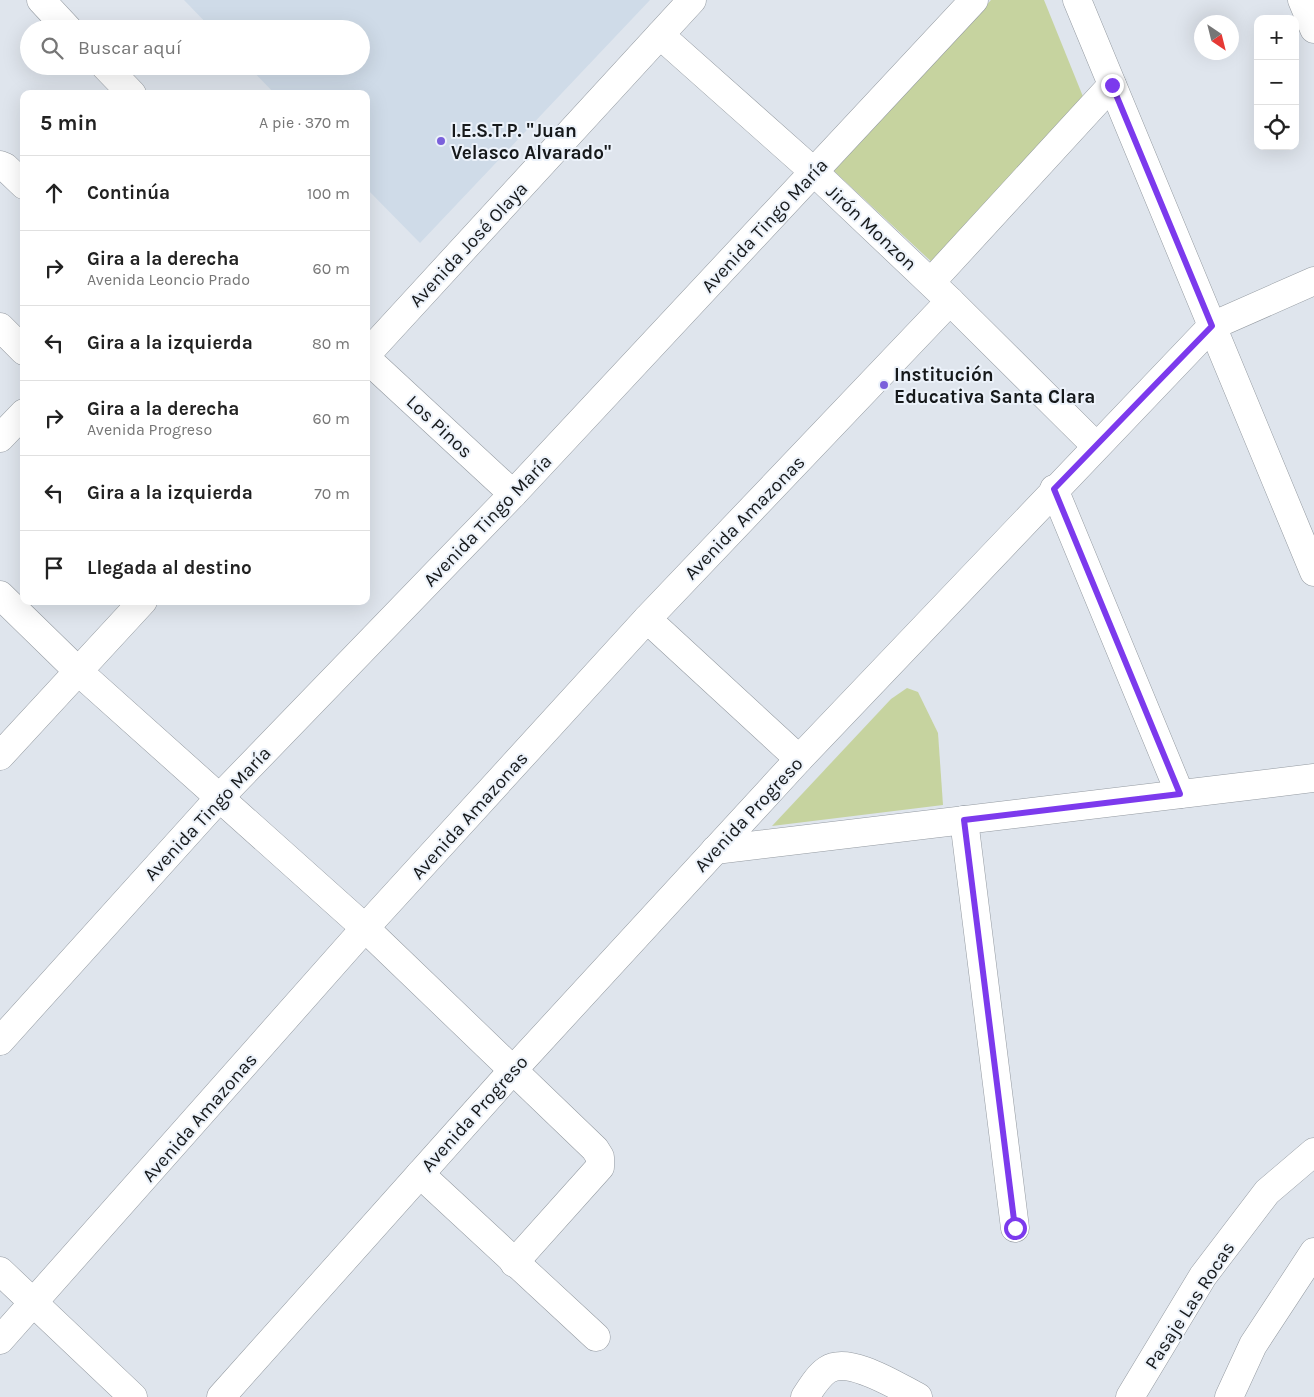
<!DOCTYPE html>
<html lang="es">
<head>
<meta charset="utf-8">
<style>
	body { margin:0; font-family:Karla,sans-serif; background:#f2f2f2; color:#222 }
	.controls { position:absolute; right:15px; top:15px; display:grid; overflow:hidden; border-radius:10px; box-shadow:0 5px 20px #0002 }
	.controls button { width:45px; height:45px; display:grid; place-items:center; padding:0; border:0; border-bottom:1px solid #e0e0e0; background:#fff; color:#222; font:25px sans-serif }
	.compass { position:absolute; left:1194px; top:15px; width:45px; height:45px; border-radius:50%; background:#fff; box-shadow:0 5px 20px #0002; rotate:145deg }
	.stop { position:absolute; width:15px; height:15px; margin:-11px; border:4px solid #7c3aed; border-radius:50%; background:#fff }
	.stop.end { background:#7c3aed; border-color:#fff; box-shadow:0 1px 5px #0008 }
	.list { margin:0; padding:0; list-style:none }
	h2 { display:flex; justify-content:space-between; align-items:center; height:65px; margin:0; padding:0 20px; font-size:21px }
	h2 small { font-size:16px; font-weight:400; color:#767676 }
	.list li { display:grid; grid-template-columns:32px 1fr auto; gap:15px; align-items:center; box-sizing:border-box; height:75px; padding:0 20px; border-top:1px solid #e0e0e0 }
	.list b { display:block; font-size:19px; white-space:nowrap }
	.list p { margin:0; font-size:16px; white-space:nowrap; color:#767676 }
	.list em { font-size:16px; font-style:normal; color:#767676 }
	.icon { flex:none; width:28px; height:28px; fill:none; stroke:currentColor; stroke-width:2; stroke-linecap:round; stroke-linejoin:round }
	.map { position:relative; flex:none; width:1314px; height:1397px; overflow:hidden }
	.search { position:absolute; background:#fff; box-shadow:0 5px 20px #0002; left:20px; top:20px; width:350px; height:55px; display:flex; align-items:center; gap:12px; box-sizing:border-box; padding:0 18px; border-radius:28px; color:#767676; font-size:19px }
	.panel { position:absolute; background:#fff; box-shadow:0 5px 20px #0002; left:20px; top:90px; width:350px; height:515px; border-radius:10px }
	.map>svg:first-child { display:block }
	.built { fill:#cfdbe8 }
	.green { fill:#c6d39f }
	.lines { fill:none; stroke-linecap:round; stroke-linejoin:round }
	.minor-casing { stroke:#949aa1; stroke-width:29 }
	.major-casing { stroke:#949aa1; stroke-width:29 }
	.minor { stroke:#fff; stroke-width:28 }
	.major { stroke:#fff; stroke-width:28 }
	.route { stroke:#7c3aed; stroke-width:6 }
	.poi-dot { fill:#7a60db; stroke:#ecf2fa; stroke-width:2 }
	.labels { text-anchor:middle; stroke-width:4; stroke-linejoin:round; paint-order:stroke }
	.poi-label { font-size:19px; font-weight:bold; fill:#16191b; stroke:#ecf2fa; text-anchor:start }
	.street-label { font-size:19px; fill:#16191b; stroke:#ecf2fa }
</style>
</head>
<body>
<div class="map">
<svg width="1314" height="1397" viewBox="0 0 1314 1397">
	<rect width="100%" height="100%" fill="#dfe5ed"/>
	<!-- built -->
	<polygon class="built" points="184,0 650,0 420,243 366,188 366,94 275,94 248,66 361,66 361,29 212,29"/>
	<!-- green -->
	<g class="green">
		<polygon points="991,0 1044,0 1086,104 936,266 834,171"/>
		<polygon points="907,688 918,692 938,733 943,805 772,826 891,699"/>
	</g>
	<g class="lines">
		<!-- minor casing -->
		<g class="minor-casing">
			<g id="minor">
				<polyline points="41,0 68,29"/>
				<polyline points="1302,0 1314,29"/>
				<polyline points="660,35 813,171 950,301 1096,446"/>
				<polyline points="105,66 132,94"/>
				<polyline points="0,165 5,167 24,185"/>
				<polyline points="931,282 1112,85"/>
				<polyline points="0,327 24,351"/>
				<polyline points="366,355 692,0"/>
				<polyline points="366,358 513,494"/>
				<polyline points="0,438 24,413"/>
				<polyline points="1054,489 1180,794"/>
				<polyline points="0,595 79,672 365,928 595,1149 600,1157 600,1167 514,1263"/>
				<polyline points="647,619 799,759"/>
				<polyline points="0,756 143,601"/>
				<polyline points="964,820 1015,1228"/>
				<polyline points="715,850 1314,778"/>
				<polyline points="0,1041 221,796 513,494 974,0"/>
				<polyline points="420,1174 596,1337"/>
				<polyline points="0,1271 133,1397"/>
				<polyline points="0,1340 365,928 647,619 950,301"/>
				<polyline points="221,1397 513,1070 799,759 1212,326 1314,281"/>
				<path d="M805 1397C811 1388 818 1376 827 1370 849 1355 898 1387 918 1397"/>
				<polyline points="1130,1397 1203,1276 1267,1192 1314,1152"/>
				<polyline points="1229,1397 1253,1345 1314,1252"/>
			</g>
		</g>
		<!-- major casing -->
		<g class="major-casing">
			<polyline id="major" points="1077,0 1314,572"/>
		</g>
		<!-- minor -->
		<use href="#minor" class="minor"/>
		<!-- major -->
		<use href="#major" class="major"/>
	</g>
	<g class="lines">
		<!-- route -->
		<polyline class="route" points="1015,1228 964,820 1180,794 1054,489 1212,326 1112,85"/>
	</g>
	<!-- markers -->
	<g class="poi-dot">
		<circle cx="441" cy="141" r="5"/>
		<circle cx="884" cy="385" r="5"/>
	</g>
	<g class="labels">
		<!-- poi labels -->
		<g class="poi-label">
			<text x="451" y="137">I.E.S.T.P. "Juan<tspan x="451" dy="22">Velasco Alvarado"</tspan></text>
			<text x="894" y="381">Institución<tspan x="894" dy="22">Educativa Santa Clara</tspan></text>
		</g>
		<!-- street labels -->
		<g class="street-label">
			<text transform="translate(764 225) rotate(-47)" y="7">Avenida Tingo María</text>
			<text transform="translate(872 227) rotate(43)" y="7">Jirón Monzon</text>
			<text transform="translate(468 244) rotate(-47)" y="7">Avenida José Olaya</text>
			<text transform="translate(440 426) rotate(43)" y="7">Los Pinos</text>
			<text transform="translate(744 517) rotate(-46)" y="7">Avenida Amazonas</text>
			<text transform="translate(487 520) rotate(-46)" y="7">Avenida Tingo María</text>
			<text transform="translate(207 813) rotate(-47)" y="7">Avenida Tingo María</text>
			<text transform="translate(748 814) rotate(-47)" y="7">Avenida Progreso</text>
			<text transform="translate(469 815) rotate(-48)" y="7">Avenida Amazonas</text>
			<text transform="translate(474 1113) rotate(-48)" y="7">Avenida Progreso</text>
			<text transform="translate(199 1117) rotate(-49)" y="7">Avenida Amazonas</text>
			<text transform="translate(1189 1305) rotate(-57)" y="7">Pasaje Las Rocas</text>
		</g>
	</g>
</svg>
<div class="controls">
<button>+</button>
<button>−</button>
<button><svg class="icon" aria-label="locate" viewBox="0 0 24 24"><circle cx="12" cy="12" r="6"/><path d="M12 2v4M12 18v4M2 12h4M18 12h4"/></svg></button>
</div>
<svg class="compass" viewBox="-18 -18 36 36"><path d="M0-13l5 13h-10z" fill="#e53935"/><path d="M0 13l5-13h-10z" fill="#767676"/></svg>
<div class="stop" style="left:1015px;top:1228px"></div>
<div class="stop end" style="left:1112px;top:85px"></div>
<div class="search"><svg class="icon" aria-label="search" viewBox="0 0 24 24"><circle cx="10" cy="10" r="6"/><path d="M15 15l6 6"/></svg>Buscar aquí</div>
<section class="panel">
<h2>5 min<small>A pie · 370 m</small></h2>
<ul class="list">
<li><svg class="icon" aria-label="ahead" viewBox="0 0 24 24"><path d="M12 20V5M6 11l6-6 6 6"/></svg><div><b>Continúa</b></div><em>100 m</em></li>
<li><svg class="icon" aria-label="right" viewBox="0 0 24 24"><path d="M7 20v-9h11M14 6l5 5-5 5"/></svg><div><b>Gira a la derecha</b><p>Avenida Leoncio Prado</p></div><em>60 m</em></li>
<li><svg class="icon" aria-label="left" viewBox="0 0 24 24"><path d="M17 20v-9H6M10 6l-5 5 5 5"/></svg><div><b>Gira a la izquierda</b></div><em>80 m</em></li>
<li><svg class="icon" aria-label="right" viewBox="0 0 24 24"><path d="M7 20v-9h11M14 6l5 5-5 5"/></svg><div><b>Gira a la derecha</b><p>Avenida Progreso</p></div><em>60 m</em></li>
<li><svg class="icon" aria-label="left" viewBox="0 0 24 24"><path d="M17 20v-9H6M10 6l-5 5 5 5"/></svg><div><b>Gira a la izquierda</b></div><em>70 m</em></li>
<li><svg class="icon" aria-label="arrive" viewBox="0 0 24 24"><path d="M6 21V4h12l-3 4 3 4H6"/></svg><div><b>Llegada al destino</b></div></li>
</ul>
</section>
</div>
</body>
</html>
